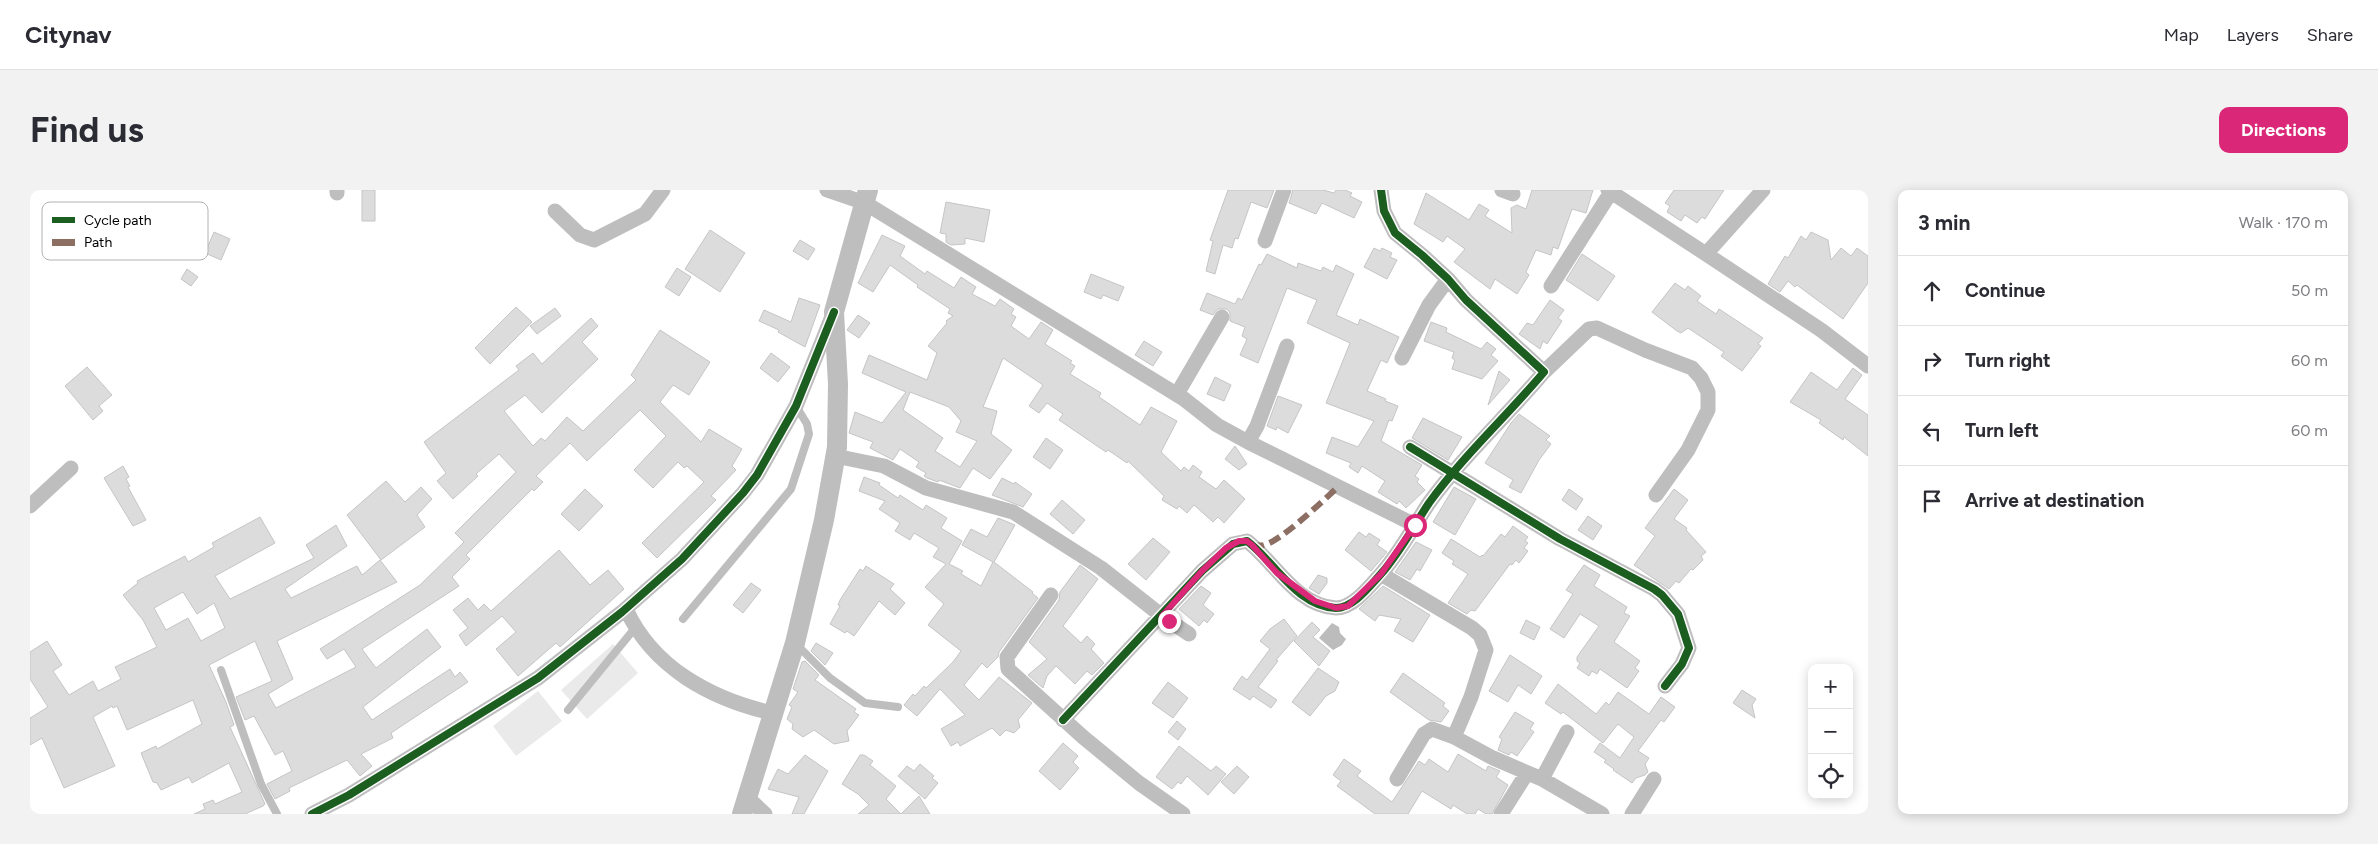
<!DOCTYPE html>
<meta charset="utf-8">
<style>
body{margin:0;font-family:Figtree,sans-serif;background:#f2f2f3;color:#2b2b33}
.controls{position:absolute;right:15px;bottom:15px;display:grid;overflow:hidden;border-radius:10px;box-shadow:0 2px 12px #0003}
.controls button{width:45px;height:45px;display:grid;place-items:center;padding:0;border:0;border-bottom:1px solid #e1e1e2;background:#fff;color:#2b2b33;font:25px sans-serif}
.stop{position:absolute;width:15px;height:15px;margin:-11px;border:4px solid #db2777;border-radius:50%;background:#fff}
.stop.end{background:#db2777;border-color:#fff;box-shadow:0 1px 5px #0008}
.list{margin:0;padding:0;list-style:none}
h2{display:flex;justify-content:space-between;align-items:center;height:65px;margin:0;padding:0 20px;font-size:21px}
h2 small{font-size:16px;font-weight:400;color:#7c7c81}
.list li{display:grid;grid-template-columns:32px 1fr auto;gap:15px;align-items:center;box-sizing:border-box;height:70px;padding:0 20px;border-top:1px solid #e1e1e2}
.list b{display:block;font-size:19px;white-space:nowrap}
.list em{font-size:16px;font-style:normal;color:#7c7c81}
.icon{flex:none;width:28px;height:28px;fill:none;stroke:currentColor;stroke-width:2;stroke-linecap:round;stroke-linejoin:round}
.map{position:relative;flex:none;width:1838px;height:624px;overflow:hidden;border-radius:10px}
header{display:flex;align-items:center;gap:30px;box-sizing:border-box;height:70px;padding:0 25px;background:#fff;border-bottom:1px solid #e1e1e2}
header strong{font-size:24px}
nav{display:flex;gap:28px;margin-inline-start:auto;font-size:18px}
.intro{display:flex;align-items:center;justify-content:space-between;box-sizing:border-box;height:120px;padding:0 30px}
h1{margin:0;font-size:35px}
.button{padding:12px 22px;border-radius:10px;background:#db2777;color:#fff;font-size:18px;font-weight:700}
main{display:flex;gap:30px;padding:0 30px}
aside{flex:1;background:#fff;border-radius:10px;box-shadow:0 2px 12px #0003}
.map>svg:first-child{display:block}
.green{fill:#eaeaea}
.water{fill:#bcbcbc}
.building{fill:#dcdcdc;stroke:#c5c5c5;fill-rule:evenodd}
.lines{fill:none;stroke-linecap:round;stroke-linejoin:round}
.service{stroke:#bebebe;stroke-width:8}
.minor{stroke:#bebebe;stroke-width:15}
.tertiary{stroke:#bebebe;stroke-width:20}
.quiet{stroke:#8d6e63;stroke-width:6;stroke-dasharray:12 6;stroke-linecap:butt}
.cycleway-casing{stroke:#fff;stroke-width:11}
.cycleway{stroke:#1b5e20;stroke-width:8}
.route{stroke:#db2777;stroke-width:6}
.key{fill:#fff;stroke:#b2b2b2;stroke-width:1}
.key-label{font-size:14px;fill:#000}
</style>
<header>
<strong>Citynav</strong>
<nav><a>Map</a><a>Layers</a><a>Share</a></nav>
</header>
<div class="intro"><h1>Find us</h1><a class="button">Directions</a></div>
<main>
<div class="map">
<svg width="1838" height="624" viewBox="0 0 1838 624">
<rect width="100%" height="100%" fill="#fff"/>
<path class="green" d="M583,454L608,483L557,529L531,500Z
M508,501L532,531L486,566L463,536Z"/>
<path class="water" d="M1302,433L1309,437L1310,443L1316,449L1312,455L1303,460L1289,448Z"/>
<path class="building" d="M332,0H345V31H332Z
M1198,0H1244L1237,18L1221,12L1208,49L1205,48L1202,58L1193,55L1185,84L1176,81L1183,51L1180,50Z
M1263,0H1293L1304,3L1306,0H1315L1322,3L1320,6L1332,12L1324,28L1292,13L1286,24L1259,13Z
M1502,0H1563L1556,23L1542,19L1528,59L1523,57L1521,65L1506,60L1496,82L1499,85L1487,104L1465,89L1460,99L1424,72L1435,59L1417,46L1413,52L1384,34L1396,3L1439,30L1449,14L1459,20L1455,26L1482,43L1481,18L1487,15L1496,19Z
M1644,0H1694L1675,29L1672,27L1667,33L1655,25L1651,31L1637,22L1640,16L1635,13Z
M916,12L960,20L954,52L935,48V54L921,55L916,52V44L910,43Z
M680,40L715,63L690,102L655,79Z
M184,42L200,49L191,70L175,63Z
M1781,42L1798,50L1801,70L1811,58L1821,66L1827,58L1838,66V93L1813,129L1767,95L1765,97L1758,91L1750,102L1738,94L1755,66L1758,68L1771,46L1776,50Z
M852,45L875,56L870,66L895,84L897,81L924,98L931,87L946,97L942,104L965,116L970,109L984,119L981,124L986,127L981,136L999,149L1011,132L1023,140L1015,154L1042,171L1040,173L1045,176L1040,184L1071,203L1069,207L1110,235L1121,217L1147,231L1131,262L1151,281L1154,277L1159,281L1163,275L1172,282L1169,287L1186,299L1194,290L1215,309L1194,333L1188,327L1183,332L1164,315L1157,323L1149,316L1147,319L1132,310L1134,306L1098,271L1097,273L1078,260L1076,262L1029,230L1033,224L1017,213L1009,223L999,216L1013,195L973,168L953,217L967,221L961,244L982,260L960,289L943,278L930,298L909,290L908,292L897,288L894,286L896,283L886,277L889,272L870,259L863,270L840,258L843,252L819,243L825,222L852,233L876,202L832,183L839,165L897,190L907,163L898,156L917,133L916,131L923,126L918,123L920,119L887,97L888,95L860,75L843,102L828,93ZM880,202L919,217L931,231L926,242L947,251L930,277L905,261L913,248L873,220Z
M770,50L785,59L778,70L763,61Z
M1344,58L1350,61L1352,58L1362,63L1360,67L1367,70L1357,89L1334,77Z
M1237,64L1267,78L1268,73L1291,81L1293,77L1303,82L1306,75L1324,84L1306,125L1328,135L1330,129L1369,147L1357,173L1351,170L1337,201L1356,209L1355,211L1368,216L1362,231L1359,230L1351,251L1392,275L1385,286L1389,289L1387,292L1395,300L1376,318L1369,311L1367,314L1348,302L1355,291L1332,276L1328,283L1319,277L1321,273L1296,263L1302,247L1328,257L1344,231L1296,213L1320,153L1277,133L1287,110L1257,98L1228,173L1210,165L1217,149L1212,146L1215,137L1200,131V123L1197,119H1188L1183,125L1170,120L1177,103L1205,114L1208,108L1212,110L1229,74L1231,75Z
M1552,64L1585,86L1568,111L1536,90Z
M647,78L661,87L649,106L635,97Z
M157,79L168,87L161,96L151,89Z
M1061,84L1094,97L1088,111L1073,105L1071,109L1054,102Z
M1645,93L1655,100L1658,96L1671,106L1667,111L1686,124L1689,119L1733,148L1728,154L1731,156L1712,181L1691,166L1694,162L1658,138L1651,143L1647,141L1622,122Z
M769,108L790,115L775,157L748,142L749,140L729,131L734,120L761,132Z
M1520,110L1534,120L1528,128L1532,131L1517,154L1513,151L1510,159L1489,144L1497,133L1503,135Z
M486,117L502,132L460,174L445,158Z
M525,118L531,126L507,144L500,136Z
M828,125L840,133L829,148L817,140Z
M561,128L568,136L552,152L568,169L512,223L495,205L474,221L503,256L511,248L515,251L537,227L553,241L606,190L601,185L630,140L680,172L659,205L643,195L630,212L671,252L679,239L712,259L702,276L706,280L681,306L686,310L627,368L612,353L674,292L657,276L654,278L648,272L623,298L604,280L636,246L610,220L557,271L540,253L506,286L513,292L504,301L502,299L436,365L440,369L422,387L429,396L332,459L346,478L397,439L411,457L333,517L342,530L420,479L425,487L430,482L438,492L361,543L363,548L331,564L342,576L330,586L317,570L259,598L260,601L245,609L237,594L262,581L253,561L245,565L224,526L215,530L206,507L242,491L225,451L179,475L196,512L204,535L200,537L235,614L233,616L215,624H164L175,619L173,614L183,610L185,614L212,602L199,573L162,593L159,587L131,600L127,593L123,592L111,563L126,556L127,559L172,534L163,510L97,540L87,516L83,518L82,516L63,527L85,576L34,598L12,548L0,555V528L18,517L0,489V462L17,451L32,475L23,481L39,505L63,491L68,501L91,489L85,477L127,457L113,430L93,405L108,393L107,391L155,366L158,372L184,357L182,353L230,327L245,353L185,386L200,409L284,368L276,355L306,335L317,356L255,399L261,408L327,376L332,385L350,370L367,392L247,451L263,489L238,504L246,518L326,477L314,459L297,469L290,459L390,395L434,352L425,343L486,282L469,264L446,284L448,286L423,309L407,291L416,283L394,252L489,180L486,176L503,163L512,174ZM153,402L167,424L184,413L195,438L171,451L158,428L136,440L124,418Z
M1401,132L1417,138L1416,142L1451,159L1457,152L1466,159L1461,165L1468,171L1452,189L1422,179L1425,170L1422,168L1424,162L1394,151Z
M1114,151L1132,162L1123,176L1105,165Z
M741,163L760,177L748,192L730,178Z
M57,177L82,205L69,216L73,221L63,230L35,196Z
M1823,178L1832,185L1815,209L1838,225V266L1814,247L1813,250L1789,233L1791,230L1760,212L1781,182L1807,200Z
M1469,181L1480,190L1458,215Z
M1185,187L1201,195L1194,211L1177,204Z
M1248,206L1272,215L1258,243L1247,237L1246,240L1237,236Z
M1489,224L1520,246L1516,250L1521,254L1509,270L1491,303L1479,297L1483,290L1455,273L1481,233Z
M1393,228L1432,247L1418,270L1382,248Z
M1016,248L1033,260L1020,279L1003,267Z
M1205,256L1217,274L1209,280L1195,269Z
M93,276L99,287L96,289L100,296L98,297L116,330L103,336L74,288Z
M834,287L850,293L849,295L868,308L870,305L893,320L896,315L917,328L911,338L932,351L919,374L933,381L931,384L951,396L963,372L932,355L941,339L957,347L968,328L985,335L964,372L1003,402L1002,403L1008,408L969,462L968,467L957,478L952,473L934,495L949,510L969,487L1002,513L988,530L990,537L984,543L976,540L970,546L962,538L930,556L928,552L921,556L911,539L935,525L910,499L887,526L874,515L883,504L885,506L894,496L896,498L923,472L931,461L898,435L914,414L895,397L916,374L903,367L909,358L884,343L880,350L865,341L870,333L849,319L855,311L829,301Z
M972,288L984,294L985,292L1002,304L993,317L962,305Z
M356,291L375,312L391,297L402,309L387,325L395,337L351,370L317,325Z
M1424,297L1446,309L1425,345L1403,332Z
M555,299L573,316L549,341L531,324Z
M1539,299L1553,309L1546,320L1532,310Z
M1644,299L1658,310L1644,329L1657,338L1656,340L1676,362L1671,366L1673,370L1663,380L1661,379L1649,393L1646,391L1639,399L1604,375L1625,346L1615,338Z
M1032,310L1055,330L1043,344L1020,324Z
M1558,326L1572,336L1563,350L1548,340Z
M1483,336L1498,347L1495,351L1498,353L1494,358L1498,361L1489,373L1486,370L1482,375L1480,374L1445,421L1441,420L1437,424L1418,413L1438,384L1422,374L1424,371L1412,363L1421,349L1450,367L1452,365L1453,366L1471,344L1475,347Z
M1329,342L1336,347L1339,343L1350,350L1347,355L1357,362L1341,381L1315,360Z
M1123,348L1140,362L1116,390L1098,374Z
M1386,352L1402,360L1390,381L1387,379L1380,390L1365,382Z
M529,360L560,395L578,380L594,399L530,457L526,453L488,486L466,459L486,442L472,426L436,456L429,445L438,438L423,420L438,408L448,420L454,414L461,421Z
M1050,375L1068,389L1033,436L1051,453L1057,446L1065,454L1061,459L1074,473L1062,485L1057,481L1045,494L1026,476L1017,486L1013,498L998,485L1017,469L999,452L1029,410L1030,402Z
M1554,375L1570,385L1564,396L1597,417L1594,423L1600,426L1584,452L1610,471L1605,478L1609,481L1597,498L1570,479L1567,484L1562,481L1559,486L1547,478L1550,473L1547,471V467L1569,436L1550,424L1534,448L1520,439L1543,404L1536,400Z
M836,376L864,394L860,399L875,413L865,425L849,411L824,446L817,441L815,443L800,434L810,416L808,415L810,410L830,379L833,381Z
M1288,385L1297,388V393L1289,404L1279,398Z
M721,393L731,400L713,423L703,415Z
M1171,396L1181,403L1173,415L1184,424L1177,433L1174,430L1169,436L1149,419Z
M1353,396L1400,425L1383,452L1364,441L1371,429L1349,425L1345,431L1329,419Z
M1254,429L1267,446L1246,470L1248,471L1228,497L1247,510L1241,518L1223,506L1220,510L1203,499L1212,486L1217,490L1240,459L1230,451L1240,439Z
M1496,430L1510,437L1504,450L1490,443Z
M1282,432L1290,440L1283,447L1300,461L1289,476L1264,451Z
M786,453L803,463L795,475L781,461Z
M1480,465L1512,486L1501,504L1488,495L1478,512L1459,501Z
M775,471L789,485L785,490L826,519L824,522L829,525L817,541L819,551L804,554L784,540L773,547L762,539L763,534L757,529L762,517L759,515L768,502L763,499L772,472Z
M1288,478L1309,492L1305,501L1296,506L1280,526L1262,512Z
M1373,483L1415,513L1413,516L1419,521L1411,532L1399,530L1360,502Z
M1138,492L1158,508L1143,528L1122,513Z
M1528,494L1566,524L1576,512L1579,515L1588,502L1619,524L1631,507L1645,517L1634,532L1631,530L1608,561L1619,568L1615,574L1618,582L1615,585L1606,588L1602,593L1583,580L1584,579L1574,572L1576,570L1564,562L1570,553L1590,568L1604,547L1588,534L1573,553L1533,522L1531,524L1515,513Z
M1712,500L1726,509L1722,515L1725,528L1703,513Z
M1485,522L1504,533L1500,539L1504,542L1487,566L1481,562L1479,565L1468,560L1472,549L1469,547Z
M1147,531L1156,539L1148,550L1138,542Z
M1033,553L1048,566L1043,572L1049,578L1030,600L1009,581Z
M1149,556L1181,581L1186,576L1196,584L1178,605L1157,586L1151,594L1148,592L1142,599L1126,587Z
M1428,564L1456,581L1458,576L1470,581L1466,587L1478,595L1462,624H1456L1448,619L1445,624H1437L1423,615L1421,619L1392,601L1378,624H1345L1307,596L1311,591L1303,585L1314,569L1331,581L1327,586L1362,612L1389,571L1395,575L1399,569L1418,582Z
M775,565L798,581L774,624H762L769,607L738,599L748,579L758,584Z
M830,565H834L843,571L840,575L866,596L856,609L871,624H828L839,615L828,604L812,594Z
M890,574L904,586L902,588L908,593L895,609L868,586L877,576L884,581Z
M1207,576L1219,587L1204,604L1191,592Z
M889,606L900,624H871Z"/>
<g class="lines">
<path class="service" d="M653,429L761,299L779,244L777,234L766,216
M766,454L800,488L835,513L868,517
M191,480L231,594L247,624
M538,520L605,438"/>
<path class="minor" d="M307,0V3
M797,0L835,13L1154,209L1187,235L1218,252L1385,335
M1472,0L1483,4
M1578,0L1676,64L1733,0
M525,21L550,45L564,50L615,24L633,0
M1235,51L1254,0
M1676,64L1791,140L1838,176
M1521,96L1581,2
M1372,168L1399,115L1418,89
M1514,182L1559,139L1567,138L1615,160L1662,178L1671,188L1678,202V220L1658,260L1626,305
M1147,204L1192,127
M1218,252L1227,236L1257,156
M1380,257L1530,349L1624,399L1632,405L1648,424L1659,458L1652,474L1635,496
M805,266L854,276L896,298L983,322L1071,378L1132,426L1159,444
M0,316L41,278
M1351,384L1442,438L1450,445L1456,460L1441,507L1424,547
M1021,405L977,467L978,479L1053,547L1109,593L1153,624
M596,419C623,478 681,509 742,523
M1033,530L1172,381L1203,354L1217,351C1245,372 1266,416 1306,418C1323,418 1339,397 1350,385C1370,363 1383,337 1399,313C1433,266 1477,226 1514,182L1436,110L1418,89L1392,65L1365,43L1354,21L1351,0
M1367,589L1394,544L1402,539L1424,547L1463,568L1512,589L1572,624
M1512,589L1537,542
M718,608L735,624
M282,624L319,605L508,488L592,422L652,369L713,303L727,285L766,216L803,124
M1471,624L1497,583
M1602,624L1624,589"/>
<path class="tertiary" d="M712,624L765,453L794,330L807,257L808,194L804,122L838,0"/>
<path class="quiet" d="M1222,355C1226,355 1231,356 1234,355C1250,352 1295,309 1309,296"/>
<defs>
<path id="cycleway" d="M1380,257L1530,349L1624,399L1632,405L1648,424L1659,458L1652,474L1635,496
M1033,530L1172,381L1203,354L1217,351C1245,372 1266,416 1306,418C1323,418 1339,397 1350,385C1370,363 1383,337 1399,313C1433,266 1477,226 1514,182L1436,110L1418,89L1392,65L1365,43L1354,21L1351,0
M282,624L319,605L508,488L592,422L652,369L713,303L727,285L766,216L804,122"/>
</defs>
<use href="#cycleway" class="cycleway-casing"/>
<use href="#cycleway" class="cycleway"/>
</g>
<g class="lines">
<path class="route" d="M1139,431L1132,426L1172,381L1196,358L1209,351H1217L1222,355L1247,383L1285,411L1306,418L1318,416L1351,384L1385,335"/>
</g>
<rect x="12" y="12" width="166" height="58" rx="8" class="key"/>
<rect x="22" y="27" width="23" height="6" fill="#1b5e20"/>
<rect x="22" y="49" width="23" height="7" fill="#8d6e63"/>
<g class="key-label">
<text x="54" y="35">Cycle path</text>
<text x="54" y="57">Path</text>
</g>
</svg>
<div class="controls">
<button>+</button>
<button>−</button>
<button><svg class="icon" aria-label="locate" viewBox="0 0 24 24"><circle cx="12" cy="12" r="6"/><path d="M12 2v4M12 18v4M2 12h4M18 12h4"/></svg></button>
</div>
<div class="stop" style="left:1385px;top:335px"></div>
<div class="stop end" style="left:1139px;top:431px"></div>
</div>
<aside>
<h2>3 min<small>Walk · 170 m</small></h2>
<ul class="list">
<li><svg class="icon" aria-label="ahead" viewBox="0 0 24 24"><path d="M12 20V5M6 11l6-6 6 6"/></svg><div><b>Continue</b></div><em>50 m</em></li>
<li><svg class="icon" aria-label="right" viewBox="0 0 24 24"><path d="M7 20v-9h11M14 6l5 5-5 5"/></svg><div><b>Turn right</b></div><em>60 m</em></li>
<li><svg class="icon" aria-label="left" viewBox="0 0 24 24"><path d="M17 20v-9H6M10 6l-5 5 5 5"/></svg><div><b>Turn left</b></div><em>60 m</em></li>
<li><svg class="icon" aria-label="arrive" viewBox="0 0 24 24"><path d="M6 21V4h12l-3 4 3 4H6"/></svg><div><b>Arrive at destination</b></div></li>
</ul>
</aside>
</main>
